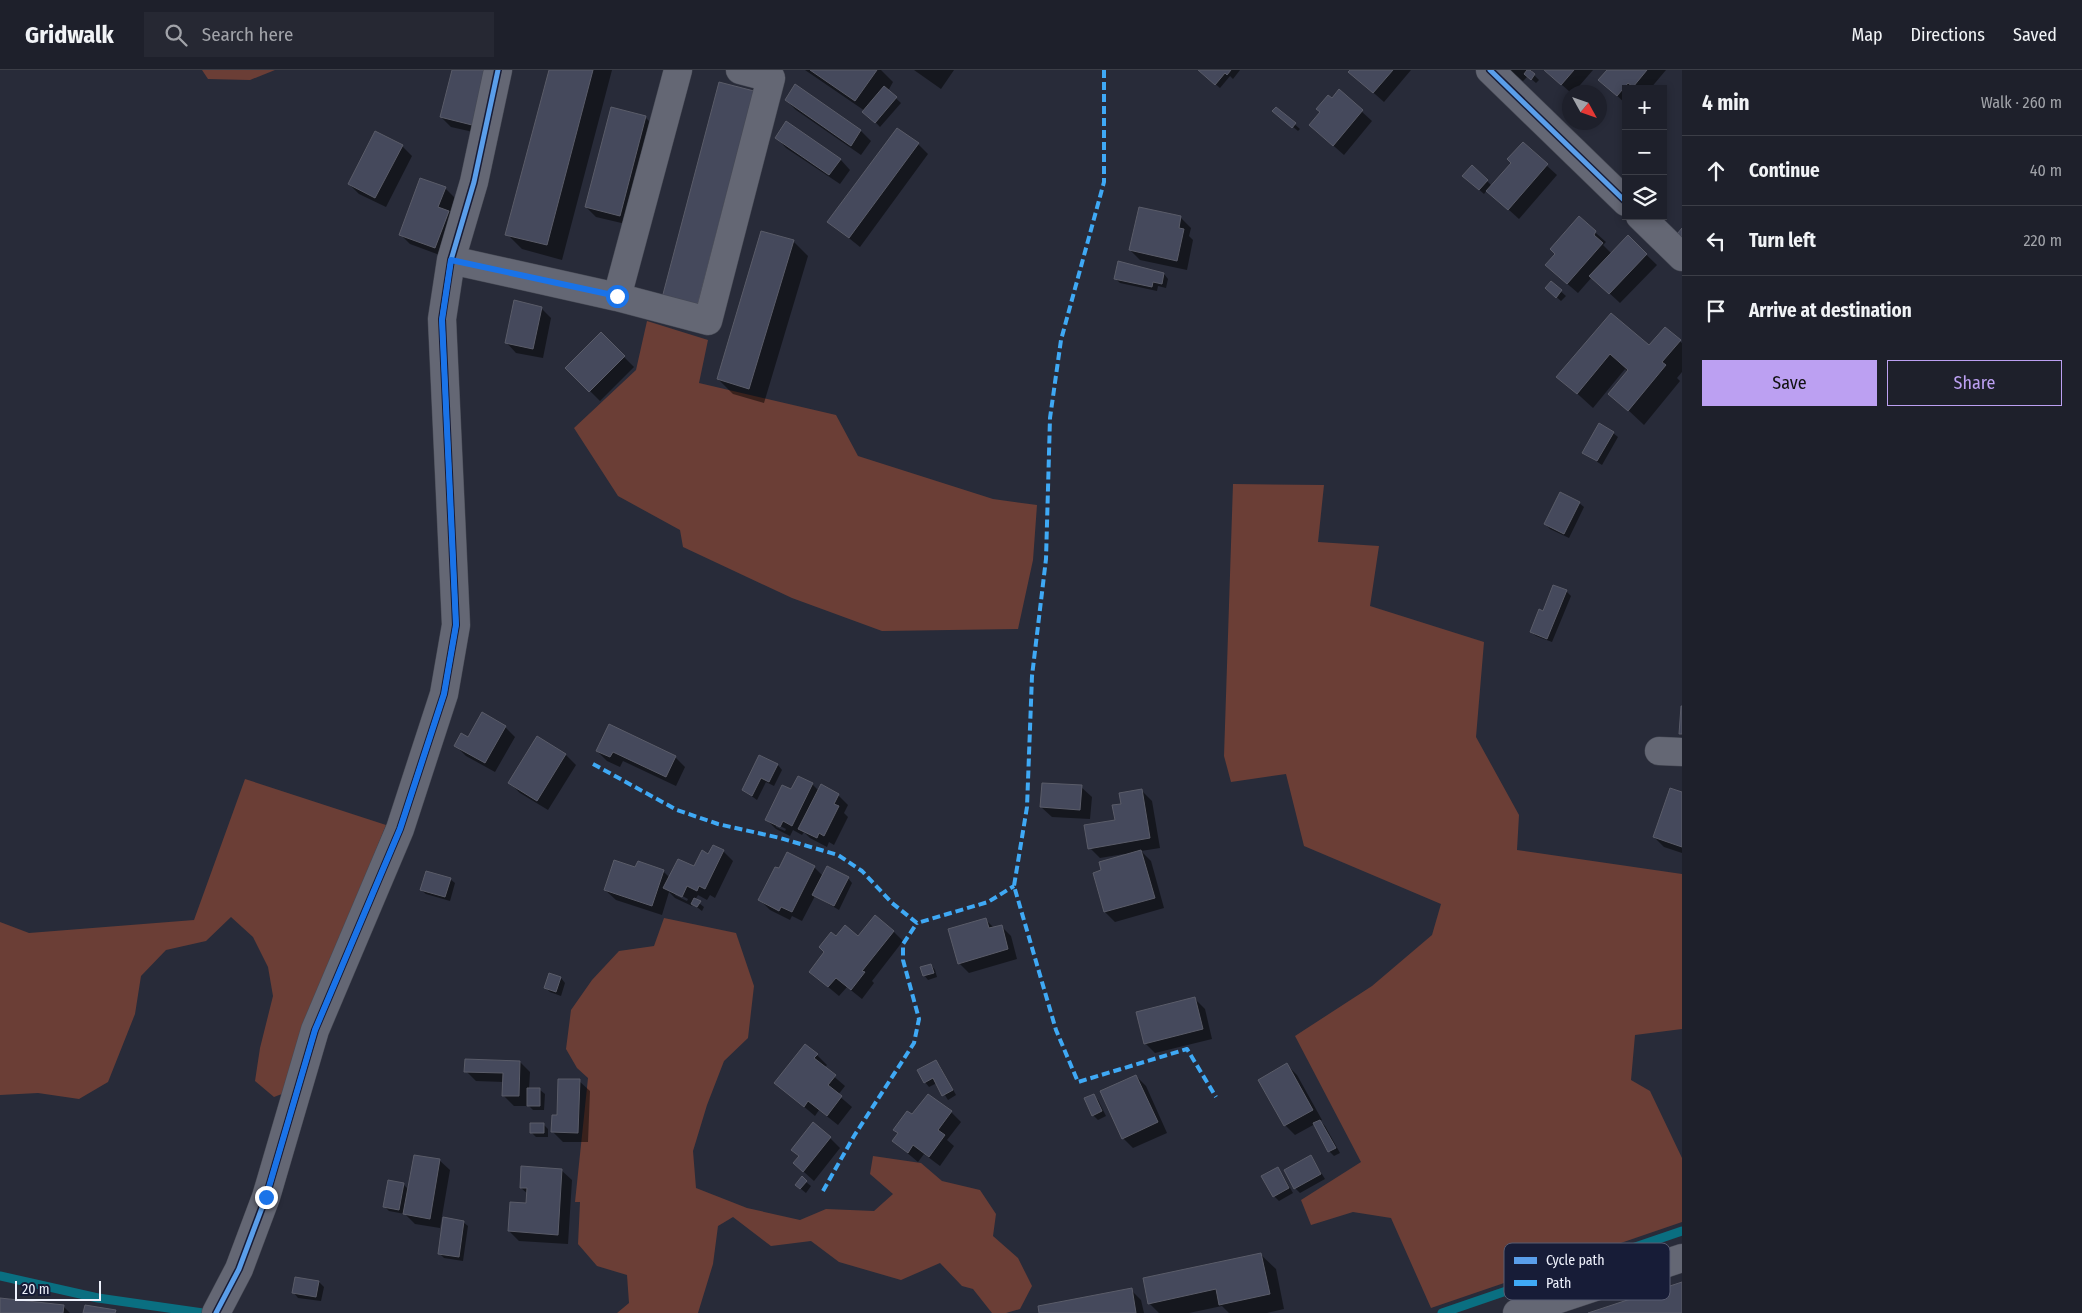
<!DOCTYPE html>
<meta charset="utf-8">
<style>
body{margin:0;font-family:"Fira Sans Condensed",sans-serif;background:#262833;color:#f1f3f6}
.controls{position:absolute;right:15px;top:15px;display:grid;overflow:hidden;border-radius:0px;box-shadow:0 2px 8px #0003}
.controls button{width:45px;height:45px;display:grid;place-items:center;padding:0;border:0;border-bottom:1px solid #3c3e47;background:#1e202b;color:#f1f3f6;font:25px sans-serif}
.compass{position:absolute;left:1562px;top:15px;width:45px;height:45px;border-radius:50%;background:#1e202b;box-shadow:0 2px 8px #0003;rotate:130deg}
.scale{position:absolute;left:15px;bottom:12px;width:86px;box-sizing:border-box;padding-left:5px;border:2px solid #eff2fd;border-top:0;font-size:14px;line-height:18px;white-space:nowrap;color:#eff2fd;-webkit-text-stroke:4px #171c37;paint-order:stroke}
.stop{position:absolute;width:15px;height:15px;margin:-11px;border:4px solid #1a73e8;border-radius:50%;background:#fff}
.stop.end{background:#1a73e8;border-color:#fff;box-shadow:0 1px 5px #0008}
.list{margin:0;padding:0;list-style:none}
h2{display:flex;justify-content:space-between;align-items:center;height:65px;margin:0;padding:0 20px;font-size:21px}
h2 small{font-size:16px;font-weight:400;color:#a1a3a9}
.list li{display:grid;grid-template-columns:32px 1fr auto;gap:15px;align-items:center;box-sizing:border-box;height:70px;padding:0 20px;border-top:1px solid #3c3e47}
.list b{display:block;font-size:19px;white-space:nowrap}
.list em{font-size:16px;font-style:normal;color:#a1a3a9}
.actions{display:flex;gap:10px;padding:15px 20px}
.actions a{flex:1;padding:11px 0;border:1px solid #bca0f2;border-radius:0px;text-align:center;font-size:18px;color:#bca0f2}
.actions .main{background:#bca0f2;color:#111}
.icon{flex:none;width:28px;height:28px;fill:none;stroke:currentColor;stroke-width:2;stroke-linecap:round;stroke-linejoin:round}
.map{position:relative;flex:none;width:1682px;height:1243px;overflow:hidden}
header{display:flex;align-items:center;gap:30px;box-sizing:border-box;height:70px;padding:0 25px;background:#1e202b;border-bottom:1px solid #3c3e47}
header strong{font-size:24px}
nav{display:flex;gap:28px;margin-inline-start:auto;font-size:18px}
.search{width:350px;height:45px;background:#262833;display:flex;align-items:center;gap:12px;box-sizing:border-box;padding:0 18px;border-radius:0px;color:#a1a3a9;font-size:19px}
main{display:flex}
aside{flex:1;background:#1e202b}
.map>svg:first-child{display:block}
.green{fill:#6b3e36}
.shadow{fill:#0007;fill-rule:evenodd}
.lines{fill:none;stroke-linecap:round;stroke-linejoin:round}
.stream{stroke:#0a6f81;stroke-width:9}
.building{fill:#45495c;stroke:#5a5c69}
.minor-casing{stroke:#464954;stroke-width:29}
.minor{stroke:#646774;stroke-width:28}
.quiet{stroke:#3fa9f5;stroke-width:4;stroke-dasharray:8 4;stroke-linecap:butt}
.cycleway-casing{stroke:#171c37;stroke-width:8}
.cycleway{stroke:#5a9eea;stroke-width:5}
.route{stroke:#1a73e8;stroke-width:6}
.key{fill:#171c37;stroke:#585c72;stroke-width:1}
.key-label{font-size:14px;fill:#eff2fd}
</style>
<header>
<strong>Gridwalk</strong>
<div class="search"><svg class="icon" aria-label="search" viewBox="0 0 24 24"><circle cx="10" cy="10" r="6"/><path d="M15 15l6 6"/></svg>Search here</div>
<nav><a>Map</a><a>Directions</a><a>Saved</a></nav>
</header>
<main>
<div class="map">
<svg width="1682" height="1243" viewBox="0 0 1682 1243">
<rect width="100%" height="100%" fill="#282b39"/>
<path class="green" d="M202,0H275L250,10L208,9Z
M647,251L708,270L699,313L836,345L858,386L993,429L1037,435L1033,490L1018,559L882,561L792,528L683,477L680,460L618,426L574,358L636,300Z
M1233,414L1324,415L1318,472L1379,476L1370,536L1484,572L1476,667L1519,745L1517,780L1682,804V959L1635,965L1631,1010L1650,1021L1682,1088V1152L1431,1238L1391,1148L1353,1142L1311,1155L1301,1130L1361,1092L1295,966L1372,916L1432,865L1441,834L1304,776L1286,704L1231,712L1224,686Z
M245,709L386,755L305,954L287,1022L274,1027L255,1011L260,978L273,926L268,897L253,867L231,847L206,871L166,880L141,906L135,944L108,1012L79,1029L38,1023L0,1025V852L29,863L194,850Z
M664,848L736,863L754,916L748,968L724,991L707,1035L693,1081L696,1118L747,1138L800,1150L826,1139L874,1141L893,1124L870,1104L873,1086L921,1093L942,1111L980,1120L996,1144L993,1166L1018,1188L1032,1216L1020,1239L1006,1243H992L973,1219L962,1216L940,1193L901,1210L839,1192L811,1171L771,1176L733,1147L718,1156L713,1194L698,1243H617L629,1233L627,1205L597,1196L578,1174L580,1132H575L588,1008L577,998L566,979L571,940L592,910L619,881L654,876Z"/>
<path class="shadow" d="M454,0L482,64L451,57L441,47Z
M550,0H612L562,190L522,179L507,164Z
M805,0H881L893,12L888,21L901,33L880,57L865,41Z
M914,0H954L941,19Z
M1199,0H1240L1233,9L1230,6L1220,18Z
M1352,0H1411L1384,32L1350,2Z
M1509,0H1532L1531,2L1539,10L1536,13L1528,6L1523,11Z
M1545,0H1593L1574,22H1570Z
M1609,0H1666L1650,19H1626V34L1600,10Z
M796,16L861,61L871,71L861,85L796,40L786,30Z
M1339,21L1372,51L1344,85L1310,55Z
M753,22L712,252L679,243Z
M1276,38L1300,59L1298,61L1279,45Z
M645,47L655,57L630,155L596,147L586,137Z
M776,67L840,89L850,100L840,114L786,78Z
M918,74L928,84L860,177L829,152Z
M1523,74L1557,105L1519,149L1487,120L1484,124L1468,110L1487,111L1492,116L1513,93Z
M402,76L412,86L386,137L359,124L349,114Z
M445,118L455,128L450,143L458,152L445,187L410,174L400,164Z
M1139,138L1181,148L1191,158L1189,166L1193,170L1187,200L1140,190L1130,180Z
M1579,148L1606,172L1603,175L1612,184L1628,167L1657,195L1620,233L1592,207L1578,223L1557,205L1556,184Z
M793,171L808,186L764,333L733,324L718,309Z
M1164,204L1168,209L1166,218L1158,216L1157,221L1120,213L1116,209Z
M1551,213L1566,226L1561,231L1551,222Z
M541,238L551,248L543,288L516,283L506,272Z
M1611,244L1650,277L1665,259L1682,273V302L1677,308L1680,311L1644,355L1610,323L1629,302L1625,299L1593,338L1558,306Z
M601,264L634,297L600,331L567,298Z
M1613,363L1618,367L1602,395L1584,383Z
M1579,433L1584,437L1569,468L1550,459L1545,454Z
M1566,521L1571,526L1552,572L1536,566L1531,562L1543,542Z
M505,657L515,667L495,702L466,686L456,676L468,669Z
M537,668L566,685L576,695L548,740L520,723L510,713Z
M597,681L675,687L685,697L676,716L623,691L620,697L607,691Z
M760,687L778,695L782,700L774,716L766,712L757,730L743,720Z
M799,708L812,714L819,721L838,725L848,735L844,743L848,747L834,775L829,772L827,777L810,768L804,762L802,765L793,760L790,766L776,759L766,749L792,721ZM776,754L786,759L785,761L776,757Z
M1081,717L1092,727L1090,749L1052,747L1041,737Z
M1142,721L1152,731L1160,778L1141,781L1151,791L1164,838L1115,852L1105,842L1103,801L1124,786V784L1100,788L1090,778L1116,751L1122,735Z
M1682,724V783L1664,777L1654,767Z
M723,781L733,791L715,828L710,825L707,830L698,825L695,830L704,837L702,841L693,834L692,836L675,828L669,822L662,845L616,830L605,820L636,799L663,801L670,808L694,798L709,785ZM675,822L688,829L687,831L675,825Z
M814,797L823,806L848,808L852,813L839,840L815,826L802,851L792,846L790,850L770,840L760,830Z
M450,809L455,813L450,831L426,824L421,820Z
M986,850L994,858L1001,856L1011,866L1017,889L969,903L959,893Z
M893,861L903,871L872,911L874,913L862,929L847,917L839,926L810,902L837,868L859,867Z
M931,895L935,900L937,907L928,910L924,905Z
M550,905L561,908L565,913L561,926L550,922L545,917Z
M1195,929L1205,939L1212,969L1155,983L1145,973Z
M817,985L827,995L824,998L845,1016L838,1025L852,1037L838,1055L819,1040L815,1046L776,1013Z
M936,991L940,996L956,1025L948,1030L937,1013L929,1017L925,1012Z
M520,992L530,1002L529,1019L540,1020L545,1024L544,1040H533L529,1036H514L504,1026V1012L476,1011L466,1001Z
M1287,995L1297,1005L1322,1050L1320,1051L1325,1056L1340,1083L1334,1086L1330,1082L1315,1054L1295,1065L1285,1055Z
M1136,1006L1146,1016L1167,1063L1133,1078L1123,1068Z
M579,1011L590,1021L588,1072H563L553,1062L559,1046Z
M1093,1025L1098,1030L1106,1046L1098,1050L1093,1045Z
M951,1042L961,1052L947,1070L954,1076L940,1096L924,1084L918,1092L893,1071L899,1064L895,1060L912,1046Z
M543,1054L548,1059V1067H536L531,1062Z
M830,1068L840,1078L814,1111L794,1093L800,1087L793,1080Z
M1311,1087L1325,1109L1300,1123L1295,1118Z
M439,1090L450,1100L440,1158L415,1154L405,1144L389,1141L385,1137L403,1114L409,1120Z
M1277,1099L1282,1104L1293,1123L1279,1131L1274,1126Z
M561,1100L572,1110L568,1174L519,1171L509,1161L527,1135L528,1124L521,1118Z
M806,1112L811,1116L806,1123L796,1115Z
M463,1152L468,1156L463,1191L444,1188L440,1184Z
M1260,1184L1276,1199L1284,1239L1267,1243H1229L1222,1236L1189,1243H1159L1149,1233Z
M296,1209L319,1212L324,1217L321,1231L298,1228L294,1223Z
M1131,1220L1141,1230L1144,1243H1040L1039,1237Z
M0,1229L63,1236L70,1243H0Z"/>
<g class="lines">
<path class="stream" d="M0,1206L98,1228L203,1243
M1442,1243L1682,1161"/>
</g>
<path class="building" d="M452,0H487L472,55L440,47Z
M549,0H593L547,175L505,165Z
M810,0H877L855,31Z
M1198,0H1231L1227,5L1225,3L1215,15Z
M1350,0H1393L1373,23L1348,2Z
M1527,0H1530L1535,4L1531,10L1524,4Z
M1544,0H1574L1561,15Z
M1607,0H1647L1633,17L1628,13L1617,26L1598,10Z
M719,12L754,21L697,237L662,228Z
M795,14L861,60L851,76L785,30Z
M884,16L897,27L875,53L862,42Z
M1339,19L1363,40L1333,76L1309,55L1320,42L1316,39L1328,25L1332,28Z
M611,37L646,46L620,146L585,137Z
M1276,37L1296,53L1292,58L1272,41Z
M786,51L841,89L829,105L775,68Z
M897,58L919,73L849,168L827,152Z
M375,61L403,75L375,128L348,114Z
M1523,72L1548,94L1508,140L1486,121L1511,93L1507,89Z
M1472,95L1488,110L1479,120L1462,106Z
M420,108L446,117L438,137L449,141L435,178L399,165Z
M1139,137L1181,146L1179,158L1184,159L1177,191L1129,180Z
M1579,146L1596,161L1594,165L1603,173L1567,214L1545,195L1555,184L1550,179Z
M1682,158V169L1677,164Z
M761,161L794,170L749,319L717,309Z
M1628,165L1647,184L1609,224L1589,206Z
M1118,191L1164,203L1162,214L1153,212L1152,217L1114,209Z
M1551,211L1562,220L1556,228L1545,218Z
M514,230L542,237L533,279L505,273Z
M1611,243L1649,275L1665,257L1681,270L1662,292L1666,295L1628,341L1608,324L1628,300L1610,284L1577,324L1556,307Z
M601,262L625,286L589,322L565,298Z
M1599,353L1614,362L1597,391L1582,383Z
M1560,422L1580,432L1564,464L1544,454Z
M1553,515L1567,520L1547,569L1530,562L1539,539L1543,541Z
M1681,636H1682V664H1679Z
M482,642L506,656L485,693L454,676L461,663L468,667Z
M609,654L676,686L666,707L613,682L610,687L596,681Z
M537,666L566,684L537,731L508,713Z
M759,685L778,694L769,712L761,708L752,726L742,720Z
M798,706L813,713L792,756L783,751L780,757L765,750L782,715L791,719Z
M1042,713L1082,715L1080,740L1040,737Z
M821,714L839,724L834,734L839,736L824,766L819,763L817,768L798,759Z
M1670,718L1682,722V777L1653,767Z
M1142,719L1150,768L1088,779L1084,755L1115,750L1112,735L1121,734L1119,723Z
M713,775L724,780L705,819L699,816L697,821L687,816L682,827L663,818L678,789L694,796L702,780L708,784Z
M1141,780L1155,828L1104,842L1093,803L1101,800L1099,792Z
M787,782L815,796L792,842L781,837L779,841L758,830L775,797L779,798Z
M614,790L635,797L638,791L664,800L652,836L604,820Z
M827,796L849,807L834,836L812,825Z
M426,801L451,808L445,827L420,820Z
M694,828L701,831L697,837L691,834Z
M875,845L894,861L862,901L865,902L851,920L836,908L828,917L809,902L824,882L819,877L831,862L836,866L845,855L858,866Z
M986,848L989,858L1002,855L1008,879L958,894L948,859Z
M931,894L934,903L923,906L920,897Z
M549,903L561,907L556,922L544,918Z
M1195,927L1203,959L1144,974L1136,942Z
M805,974L818,984L814,988L836,1005L828,1015L842,1026L827,1046L808,1031L804,1037L774,1013Z
M465,989L520,991L519,1026H502L503,1003L464,1002Z
M936,990L953,1020L942,1026L933,1008L924,1013L917,1000Z
M1287,993L1313,1040L1284,1056L1258,1010Z
M1136,1005L1158,1052L1122,1069L1100,1021Z
M558,1009H580L578,1063L551,1062L552,1045H557Z
M527,1018H540V1036H527Z
M928,1024L952,1041L938,1060L945,1065L929,1087L913,1075L908,1083L892,1071L898,1063L893,1060L907,1041L912,1044Z
M1094,1024L1102,1041L1092,1046L1084,1028Z
M1320,1050L1336,1078L1328,1082L1313,1053Z
M813,1052L831,1067L803,1102L793,1093L799,1086L791,1080Z
M530,1053H544V1063H530Z
M414,1085L440,1089L430,1149L403,1144Z
M1311,1085L1321,1104L1294,1119L1284,1100Z
M521,1096L562,1099L558,1165L508,1161L510,1132L526,1133L527,1118H520Z
M1278,1097L1289,1118L1273,1127L1261,1106Z
M802,1106L807,1111L800,1119L795,1115Z
M388,1110L404,1113L399,1140L383,1137Z
M443,1147L464,1151L459,1187L438,1184Z
M1261,1183L1270,1224L1219,1235L1216,1219L1148,1234L1143,1208Z
M295,1207L319,1211L316,1227L292,1223Z
M1682,1212V1243H1588Z
M1132,1218L1136,1243H1039L1038,1236Z
M0,1228L64,1235L63,1243H0Z
M85,1235L116,1240L115,1243H83Z"/>
<g class="lines">
<defs>
<path id="minor" d="M1490,0L1626,132
M1640,146L1682,187
M451,190L617,227L678,0
M617,227L708,251L771,8L740,0
M1659,681L1682,682
M216,1243L239,1199L266,1127L315,960L400,759L444,624L456,555L442,249L451,190L474,112L498,0
M1517,1243L1682,1188"/>
</defs>
<use href="#minor" class="minor-casing"/>
<use href="#minor" class="minor"/>
<path class="quiet" d="M1104,0V112L1061,270L1050,348L1046,489L1032,606L1027,737L1014,816L1056,960L1078,1012L1187,979L1216,1027
M593,694L677,740L718,754L780,768L838,785L862,801L892,833L917,853L988,832L1014,816
M823,1121L854,1066L914,973L919,949L903,890V874L917,853"/>
<defs>
<path id="cycleway" d="M1490,0L1626,132
M216,1243L239,1199L266,1127L315,960L400,759L444,624L456,555L442,249L451,190L474,112L498,0"/>
</defs>
<use href="#cycleway" class="cycleway-casing"/>
<use href="#cycleway" class="cycleway"/>
</g>
<g class="lines">
<path class="route" d="M266,1127L315,960L400,759L444,624L456,555L442,250L451,190L617,226"/>
</g>
<rect x="1504" y="1173" width="166" height="57" rx="8" class="key"/>
<rect x="1514" y="1187" width="23" height="7" fill="#5a9eea"/>
<rect x="1514" y="1210" width="23" height="6" fill="#3fa9f5"/>
<g class="key-label">
<text x="1546" y="1195">Cycle path</text>
<text x="1546" y="1218">Path</text>
</g>
</svg>
<div class="controls">
<button>+</button>
<button>−</button>
<button><svg class="icon" aria-label="layers" viewBox="0 0 24 24"><path d="M12 4l9 5-9 5-9-5zM3 14l9 5 9-5"/></svg></button>
</div>
<svg class="compass" viewBox="-18 -18 36 36"><path d="M0-13l5 13h-10z" fill="#e53935"/><path d="M0 13l5-13h-10z" fill="#a1a3a9"/></svg>
<div class="scale">20 m</div>
<div class="stop" style="left:617px;top:226px"></div>
<div class="stop end" style="left:266px;top:1127px"></div>
</div>
<aside>
<h2>4 min<small>Walk · 260 m</small></h2>
<ul class="list">
<li><svg class="icon" aria-label="ahead" viewBox="0 0 24 24"><path d="M12 20V5M6 11l6-6 6 6"/></svg><div><b>Continue</b></div><em>40 m</em></li>
<li><svg class="icon" aria-label="left" viewBox="0 0 24 24"><path d="M17 20v-9H6M10 6l-5 5 5 5"/></svg><div><b>Turn left</b></div><em>220 m</em></li>
<li><svg class="icon" aria-label="arrive" viewBox="0 0 24 24"><path d="M6 21V4h12l-3 4 3 4H6"/></svg><div><b>Arrive at destination</b></div></li>
</ul>
<div class="actions"><a class="main">Save</a><a>Share</a></div>
</aside>
</main>
